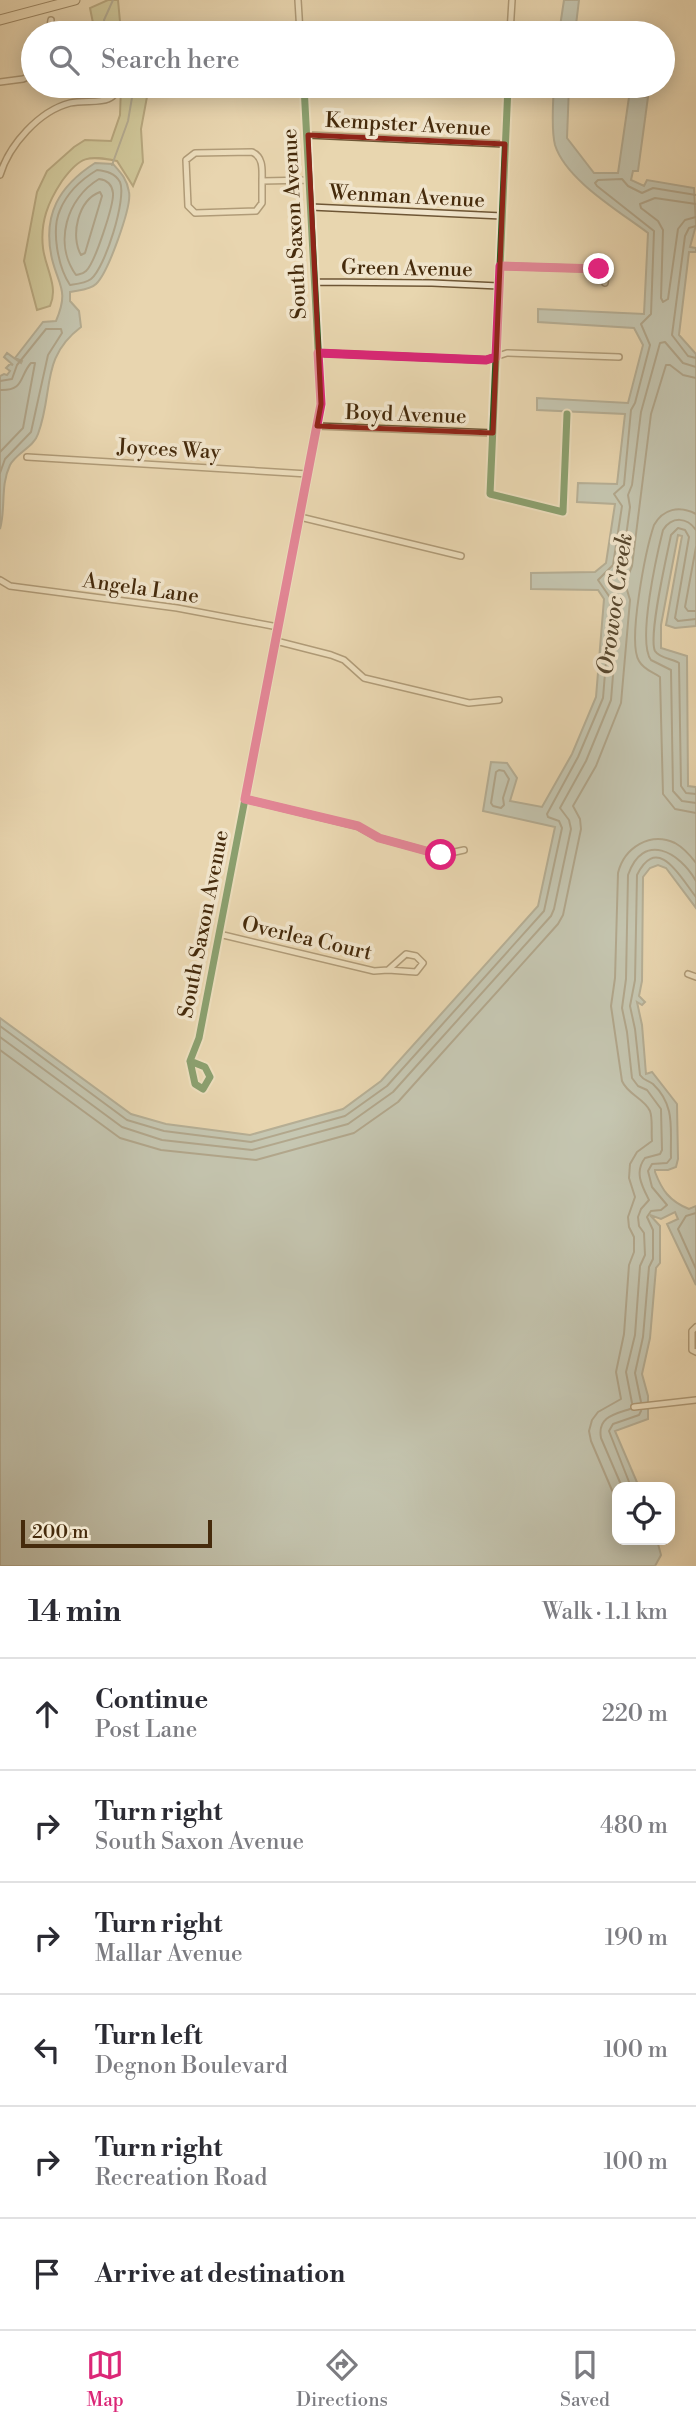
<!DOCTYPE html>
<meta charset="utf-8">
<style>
body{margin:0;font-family:"Libre Bodoni",serif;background:#f2f2f3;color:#2b2b33}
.controls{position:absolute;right:21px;bottom:21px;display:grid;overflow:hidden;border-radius:14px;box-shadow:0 4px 18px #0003}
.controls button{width:63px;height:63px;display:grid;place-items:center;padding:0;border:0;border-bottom:2px solid #e1e1e2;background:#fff;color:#2b2b33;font:35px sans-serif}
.scale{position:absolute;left:21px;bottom:18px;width:191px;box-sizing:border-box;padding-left:7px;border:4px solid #462b0c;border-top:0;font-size:19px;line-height:24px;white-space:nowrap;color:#462b0c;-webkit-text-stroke:5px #f0e4cb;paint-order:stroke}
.stop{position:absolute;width:21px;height:21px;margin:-16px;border:5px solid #db2777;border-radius:50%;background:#fff}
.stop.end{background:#db2777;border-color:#fff;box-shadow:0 2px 7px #0008}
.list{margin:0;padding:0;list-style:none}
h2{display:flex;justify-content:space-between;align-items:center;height:91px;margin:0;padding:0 28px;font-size:30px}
h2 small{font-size:23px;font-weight:400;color:#7c7c81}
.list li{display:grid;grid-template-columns:46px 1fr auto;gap:21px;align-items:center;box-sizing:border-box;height:112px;padding:0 28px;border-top:2px solid #e1e1e2}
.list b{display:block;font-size:26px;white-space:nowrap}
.list p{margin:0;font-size:23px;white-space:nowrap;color:#7c7c81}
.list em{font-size:23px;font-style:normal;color:#7c7c81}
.icon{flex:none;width:38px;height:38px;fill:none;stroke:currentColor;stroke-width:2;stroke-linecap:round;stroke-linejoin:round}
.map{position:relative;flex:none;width:696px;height:1566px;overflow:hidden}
.search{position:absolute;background:#fff;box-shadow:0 4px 18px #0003;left:21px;right:21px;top:21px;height:77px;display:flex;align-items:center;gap:18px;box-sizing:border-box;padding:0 24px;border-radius:38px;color:#7c7c81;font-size:26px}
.sheet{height:763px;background:#fff}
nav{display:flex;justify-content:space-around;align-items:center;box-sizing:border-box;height:98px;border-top:2px solid #e1e1e2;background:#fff;font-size:19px;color:#7c7c81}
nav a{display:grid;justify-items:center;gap:4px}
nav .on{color:#db2777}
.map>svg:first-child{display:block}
.green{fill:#b9bd88;stroke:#80744a;stroke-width:2}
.water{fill:#9db6b7;stroke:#7a7e73;stroke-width:2}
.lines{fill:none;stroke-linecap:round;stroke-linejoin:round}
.shore{stroke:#727062;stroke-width:2}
.stream{stroke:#7a7e73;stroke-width:2}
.minor-casing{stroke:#6e5635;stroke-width:8}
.primary-casing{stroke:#462b0c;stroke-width:11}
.minor{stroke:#f0e4cb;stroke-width:5}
.primary{stroke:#e8d6af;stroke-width:9}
.cycleway-casing{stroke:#f0e4cb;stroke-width:11}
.cycleway{stroke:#1b5e20;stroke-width:7}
.route{stroke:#db2777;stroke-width:9}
.marked{fill:none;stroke:#8f2418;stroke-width:5;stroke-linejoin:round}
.labels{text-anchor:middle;stroke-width:7;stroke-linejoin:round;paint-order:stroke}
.street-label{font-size:21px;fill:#462b0c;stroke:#f0e4cb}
.water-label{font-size:23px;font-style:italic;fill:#57472e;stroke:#f0e4cb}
</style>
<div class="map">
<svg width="696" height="1566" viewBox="0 0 696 1566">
<rect width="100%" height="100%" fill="#e8d6af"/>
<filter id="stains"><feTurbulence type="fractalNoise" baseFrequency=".00286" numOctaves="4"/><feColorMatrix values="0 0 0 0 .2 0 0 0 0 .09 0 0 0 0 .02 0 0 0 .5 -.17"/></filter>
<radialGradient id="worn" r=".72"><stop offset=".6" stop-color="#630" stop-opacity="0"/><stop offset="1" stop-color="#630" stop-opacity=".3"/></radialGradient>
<path class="green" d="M108,0H118L121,33H95L90,8Z
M121,86H149L141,129L143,162L133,186L117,161C88,155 80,156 62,181C48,202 40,222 43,248C45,267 59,287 50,306L37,310L24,261L37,192L47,171L74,147L85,140L111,141L120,115Z"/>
<path class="water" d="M564,0H579L575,33H559Z
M554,86H569L567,138L594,173H618L629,97H648L638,171H633L631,180L644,186L647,180L694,188L696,225L690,247L696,248V252H689L679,335L696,354V626L675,628L666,625L682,536L678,535L661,625V648L687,656L688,786L696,787V908L666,868L658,865L650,868L643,877L642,981L639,996L645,1002L642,1005L637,1002L642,1025L646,1074L652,1072L677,1104L678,1159L676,1167L668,1170H655V1172C662,1190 669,1201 689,1209L696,1206V1285L667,1224L678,1219L675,1212L661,1219L650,1215L660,1226V1263L656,1268L650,1338L642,1374L648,1396V1419L615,1431L639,1487H617V1540H657L661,1555L655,1566H0V1018L131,1114L166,1124L250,1135L343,1109L381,1081L538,906L555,827L483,811L491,762L507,763L517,778L510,801L542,807L572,754L596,697L604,599L598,590L531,589V573L595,572L606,563L615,504L577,502L578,483L617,484L625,414L537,410V398L628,403L643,345L634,328L538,322V309L644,314L648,233C619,211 566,180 555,145C551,129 553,102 554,86Z
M95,163L113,164C121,173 127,179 129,192C132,206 108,273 96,284C90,290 79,290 70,292V301L79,311L81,327C40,358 54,391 38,434C34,447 16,453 10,465C0,486 6,508 0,529V376L4,374L7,375L10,371L6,368L10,364L13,365L4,357L7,353L21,363L22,361L15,358L43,322L56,321C69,290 59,287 52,259C42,215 59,186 95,163Z"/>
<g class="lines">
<path class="shore" d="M97,170C106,171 115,173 120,182C127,198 105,268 91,279C86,283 77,284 70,285C58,267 51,230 60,210C67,193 82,179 97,170Z
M99,179C107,180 112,184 113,193C114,204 95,263 86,271C83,274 80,274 76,275C53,243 67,198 99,179Z
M100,192L102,196L85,253L81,255C70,236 78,200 100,192Z
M696,204L655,198L640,204L641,208L658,221L663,230L661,298L663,302L668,299L678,229L685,220L696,217
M696,226L689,228L685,236L672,335L688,356L696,358
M0,381L12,379L17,365L46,329H61L62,333L48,355L31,432L5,459L0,473
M0,390C25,391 19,376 31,363H35L23,428L0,452
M696,514C679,505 663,509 654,525C646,549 627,642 639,661C644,670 653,672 660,677L663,794L675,809L696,813
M696,530C687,517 672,516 663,530C657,554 637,642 651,660L671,670L673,791L682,801L696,803
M696,547L685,607L688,611H696
M696,619L678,621L675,618L689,537L685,530L678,528L671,535C667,555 648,636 655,651C659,658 673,659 679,663L681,786L686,793L696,794
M499,770L504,771L509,779L503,798L504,805L501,808L493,806L491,803L496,772Z
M0,1026L127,1120L164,1131L251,1142L345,1116L387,1086L544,911L562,828L559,821L548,817L547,814L578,757L603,698L611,599L598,580L613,565L622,506L614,494L624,485L631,410L635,403L650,345L641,324L651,314L654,231L597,186L595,183L598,180L622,179L628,186L642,193L653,188L696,195
M0,1037L122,1127L162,1140L252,1150L348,1124L393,1092L551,916L554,909L571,829L569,820L560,808L586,761L611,700L619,600L611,581L622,566L630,507L628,495L632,485L641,412L660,343L665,342L683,363L696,367
M0,1050L120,1138L161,1150L256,1160L354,1133L398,1102L558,924L563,915L581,829L580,819L573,806L596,766L621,703L630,600L625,583L632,566L651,414L666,365H670L683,375L696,378
M696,1213L686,1216L678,1229L696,1269
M641,1402L635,1373L643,1337L649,1267L653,1259V1230L647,1217L651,1211L661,1210L667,1205L652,1187L648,1171L652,1164L667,1163L671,1158C670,1129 676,1106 653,1084C648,1080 644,1081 640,1075L635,1029L630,1006L635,980L637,875C658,832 682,880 696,897
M632,1403L626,1372L635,1335L640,1266L645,1255L644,1233L639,1226L638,1217L641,1209L649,1200C642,1186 634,1172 645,1158L660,1154L662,1150L661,1109L647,1090L638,1086L632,1078L627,1032L622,1008L626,979L628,875C643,831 680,852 696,881
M622,1487L601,1438C597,1417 615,1414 630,1409
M631,1487L609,1431L613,1424L639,1415L641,1411
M617,1502L591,1441L589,1431L592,1420L598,1412L621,1399L616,1372L624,1334L629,1265L634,1252V1237L629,1227L628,1217L635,1197L629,1178L630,1164L637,1152L652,1141C651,1133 653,1119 650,1111C644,1098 628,1095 622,1081L611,1006L615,978L618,873C624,848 650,831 675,843C684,848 690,855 696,863"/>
<path class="stream" d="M107,33L104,20L113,0
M112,165L128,121L134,86"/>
<defs>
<path id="minor" d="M298,0L300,33
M49,33L51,20
M510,33L512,0
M0,82L23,79L33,75
M508,86L490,494L563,512L567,414
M308,135L505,144
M0,175C9,145 39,111 70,103C82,100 100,103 108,99C115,96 116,92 117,86
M262,181V203L256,211L195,213L188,206L186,160L195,153L252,152C264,157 262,171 262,181L310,180
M311,207L502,216
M500,266L599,269L606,276L605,283
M315,282L432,283L499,286
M318,353L486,360L507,353L619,357
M317,426L493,433
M27,457L308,474
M300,517L461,556
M0,580L10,586L177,608L278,627
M276,641L331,655L344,660L364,678L469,703L499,700
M245,799L357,826L379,838L441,855L464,850
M219,934L374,971L388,970L416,972L423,963L416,956L406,954L388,970
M688,974L696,977
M190,1061L205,1067L210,1077L203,1089L195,1084L190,1061L199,1038L321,404L304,86
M696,1327L692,1331V1350L696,1352
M634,1407L696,1400"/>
<path id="primary" d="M0,20L75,0"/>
</defs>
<use href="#minor" class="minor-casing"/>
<use href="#primary" class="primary-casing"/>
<use href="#minor" class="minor"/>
<use href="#primary" class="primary"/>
<defs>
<path id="cycleway" d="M508,86L490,494L563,512L567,414
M190,1061L205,1067L210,1077L203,1089L195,1084L190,1061L199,1038L321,404L304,86"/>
</defs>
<use href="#cycleway" class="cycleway-casing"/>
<use href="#cycleway" class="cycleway"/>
</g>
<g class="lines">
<path class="route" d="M441,855L379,838L358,826L245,799L321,404L318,353L486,360L496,357L500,266L599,269"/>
</g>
<path d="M0 0H696V1566H0ZM308,135L505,144L493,433L317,426L321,404Z" fill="#e8d6af" fill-opacity=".55" fill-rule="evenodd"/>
<path class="marked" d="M308,135L505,144L493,433L317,426L321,404Z"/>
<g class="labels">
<g class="street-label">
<text transform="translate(408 124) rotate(3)" y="7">Kempster Avenue</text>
<text transform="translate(407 196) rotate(3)" y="7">Wenman Avenue</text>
<text transform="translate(294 224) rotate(-93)" y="7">South Saxon Avenue</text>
<text transform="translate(407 268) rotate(1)" y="7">Green Avenue</text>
<text transform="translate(406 414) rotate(2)" y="7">Boyd Avenue</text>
<text transform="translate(169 449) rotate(3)" y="7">Joyces Way</text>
<text transform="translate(141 588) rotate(8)" y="7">Angela Lane</text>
<text transform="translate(203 924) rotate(-79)" y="7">South Saxon Avenue</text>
<text transform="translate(307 938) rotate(13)" y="7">Overlea Court</text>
</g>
<g class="water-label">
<text transform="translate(614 604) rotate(-82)" y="8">Orowoc Creek</text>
</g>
</g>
<rect width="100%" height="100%" filter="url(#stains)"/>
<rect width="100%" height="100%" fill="url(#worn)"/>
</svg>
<div class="controls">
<button><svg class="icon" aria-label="locate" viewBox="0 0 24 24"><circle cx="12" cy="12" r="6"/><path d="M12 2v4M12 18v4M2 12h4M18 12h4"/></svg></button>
</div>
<div class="scale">200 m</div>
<div class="stop" style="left:441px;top:855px"></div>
<div class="stop end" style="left:599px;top:269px"></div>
<div class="search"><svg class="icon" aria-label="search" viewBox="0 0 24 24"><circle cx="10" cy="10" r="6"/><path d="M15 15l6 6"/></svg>Search here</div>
</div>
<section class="sheet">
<h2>14 min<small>Walk · 1.1 km</small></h2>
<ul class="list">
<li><svg class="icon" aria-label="ahead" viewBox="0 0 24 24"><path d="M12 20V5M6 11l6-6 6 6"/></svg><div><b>Continue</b><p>Post Lane</p></div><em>220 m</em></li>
<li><svg class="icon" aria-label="right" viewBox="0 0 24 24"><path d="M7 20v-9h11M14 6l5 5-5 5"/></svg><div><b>Turn right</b><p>South Saxon Avenue</p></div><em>480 m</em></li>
<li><svg class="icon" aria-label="right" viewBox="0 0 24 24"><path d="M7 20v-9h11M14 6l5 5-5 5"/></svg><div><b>Turn right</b><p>Mallar Avenue</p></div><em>190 m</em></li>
<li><svg class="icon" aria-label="left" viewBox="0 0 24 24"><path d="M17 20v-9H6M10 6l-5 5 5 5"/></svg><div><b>Turn left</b><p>Degnon Boulevard</p></div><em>100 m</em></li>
<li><svg class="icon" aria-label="right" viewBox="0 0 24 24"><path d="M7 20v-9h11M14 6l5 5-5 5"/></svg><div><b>Turn right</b><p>Recreation Road</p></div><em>100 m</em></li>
<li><svg class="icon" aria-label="arrive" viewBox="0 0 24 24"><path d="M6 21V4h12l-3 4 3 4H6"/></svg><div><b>Arrive at destination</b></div></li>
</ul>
</section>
<nav>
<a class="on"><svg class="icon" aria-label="map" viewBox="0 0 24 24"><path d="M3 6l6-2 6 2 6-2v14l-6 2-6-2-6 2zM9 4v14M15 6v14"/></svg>Map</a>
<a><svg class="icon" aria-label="directions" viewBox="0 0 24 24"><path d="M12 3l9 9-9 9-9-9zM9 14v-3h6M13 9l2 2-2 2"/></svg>Directions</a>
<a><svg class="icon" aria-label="saved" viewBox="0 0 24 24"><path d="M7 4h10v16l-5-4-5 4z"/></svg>Saved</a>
</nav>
